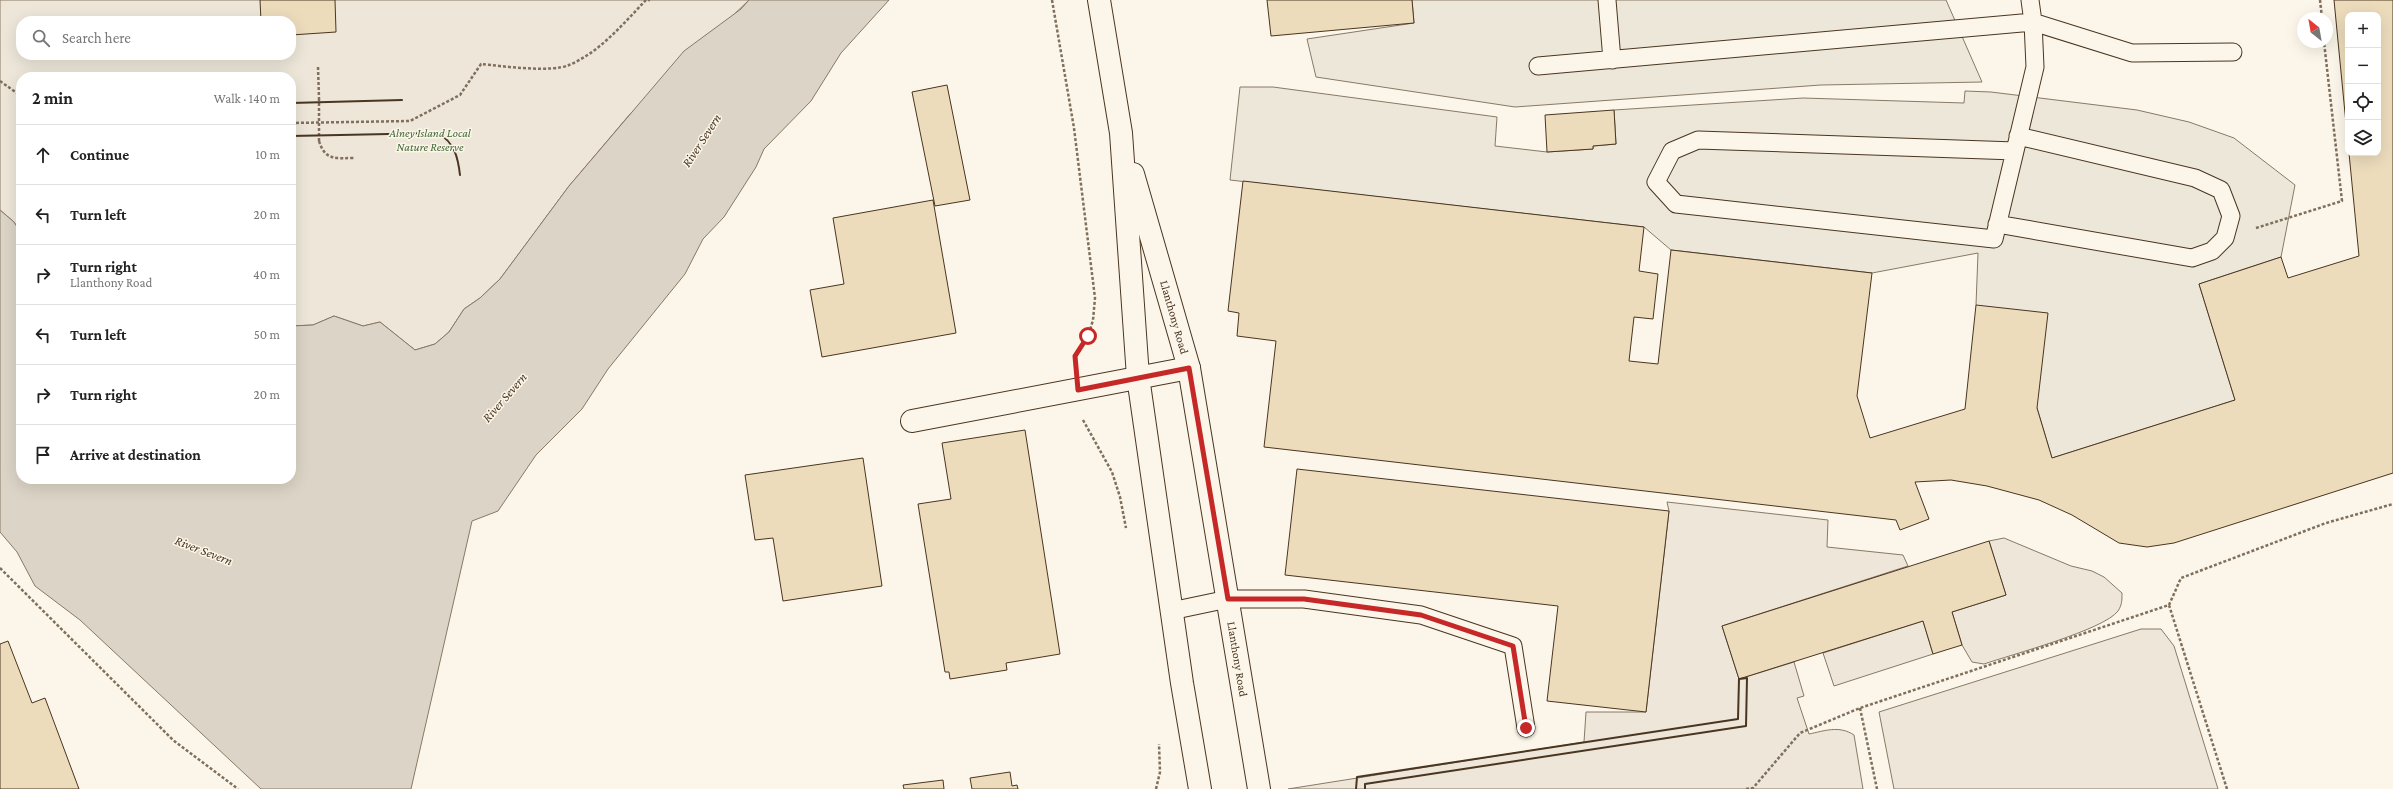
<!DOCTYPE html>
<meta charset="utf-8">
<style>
body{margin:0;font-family:"Crimson Pro",serif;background:#f2f2f2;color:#222}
.controls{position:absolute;right:12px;top:12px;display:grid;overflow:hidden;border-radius:8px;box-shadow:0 4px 16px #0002}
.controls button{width:36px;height:36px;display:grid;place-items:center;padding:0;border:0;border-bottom:1px solid #e0e0e0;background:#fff;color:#222;font:20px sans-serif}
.compass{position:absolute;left:2297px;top:12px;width:36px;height:36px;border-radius:50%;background:#fff;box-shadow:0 4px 16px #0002;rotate:329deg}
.stop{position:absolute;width:12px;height:12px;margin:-9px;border:3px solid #c62828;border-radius:50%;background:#fff}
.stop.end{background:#c62828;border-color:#fff;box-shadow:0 1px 4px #0008}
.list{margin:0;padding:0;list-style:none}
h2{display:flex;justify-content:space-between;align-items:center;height:52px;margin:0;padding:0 16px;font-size:17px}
h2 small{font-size:13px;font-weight:400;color:#767676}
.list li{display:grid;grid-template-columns:26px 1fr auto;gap:12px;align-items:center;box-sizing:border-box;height:60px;padding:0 16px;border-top:1px solid #e0e0e0}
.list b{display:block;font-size:15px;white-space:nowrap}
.list p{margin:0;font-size:13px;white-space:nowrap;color:#767676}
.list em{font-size:13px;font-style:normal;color:#767676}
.icon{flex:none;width:22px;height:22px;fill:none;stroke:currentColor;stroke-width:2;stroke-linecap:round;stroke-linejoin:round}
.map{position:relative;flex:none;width:2393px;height:789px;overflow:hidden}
.search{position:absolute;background:#fff;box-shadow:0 4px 16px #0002;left:16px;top:16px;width:280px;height:44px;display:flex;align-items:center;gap:10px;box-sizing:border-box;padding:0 14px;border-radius:16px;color:#767676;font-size:15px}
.panel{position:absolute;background:#fff;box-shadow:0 4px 16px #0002;left:16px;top:72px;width:280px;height:412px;border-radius:16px}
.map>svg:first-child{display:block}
.green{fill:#ede6d9;stroke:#887966;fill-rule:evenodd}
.parking{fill:#ede7d9;stroke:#887966}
.water{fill:#dcd4c6;stroke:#887966}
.building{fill:#ecdcbc;stroke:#4a3520}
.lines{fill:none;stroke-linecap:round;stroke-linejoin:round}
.service-casing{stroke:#4a3520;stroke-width:19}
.minor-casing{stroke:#4a3520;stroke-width:24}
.primary-casing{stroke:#4a3520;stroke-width:24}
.path{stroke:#7f6f5c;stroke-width:2.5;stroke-dasharray:3 2;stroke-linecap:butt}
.service{stroke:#fbf6e9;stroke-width:17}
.minor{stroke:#fbf6e9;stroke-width:22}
.primary{stroke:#fbf6e9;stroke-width:22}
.path-bridge{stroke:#7f6f5c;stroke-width:2.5;stroke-dasharray:3 2;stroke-linecap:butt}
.wall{stroke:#4a3520;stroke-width:2}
.route{stroke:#c62828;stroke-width:5}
.labels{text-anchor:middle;stroke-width:3;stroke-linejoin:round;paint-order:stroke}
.park-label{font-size:12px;font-style:italic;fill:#436837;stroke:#fbf6e9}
.street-label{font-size:12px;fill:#4a3520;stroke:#fbf6e9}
.water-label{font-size:13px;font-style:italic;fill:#4a3520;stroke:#fbf6e9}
</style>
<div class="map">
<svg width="2393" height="789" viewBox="0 0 2393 789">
<rect width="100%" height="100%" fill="#fbf6e9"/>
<path class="green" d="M0,0H749L630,114L569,186L500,279L480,298L464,309L449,332L435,344L415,350L380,322L363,326L334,316L313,325L291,326V77H21V233L14,222L0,210ZM21,21H291V55H21Z
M1667,502L1828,520L1827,547L1903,555L1908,566L1722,626L1739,679L1794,662L1804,696L1797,698L1809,734C1824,731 1839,725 1854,735L1863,789H1288L1584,742L1586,712H1646L1669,511Z
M2004,538L2071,566L2092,571L2104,577L2122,593C2122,600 2122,605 2118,611C2104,630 2010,655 1984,664L1972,662L1962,645L1952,612L2006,595L1989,541Z
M1923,621L1933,654L1834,686L1823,653Z
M2141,629H2161L2174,646L2218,789H1894L1879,712Z"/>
<path class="parking" d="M1412,0H1946L1982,82L1821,85L1515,107L1316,77L1307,39L1414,23Z
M1240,87H1273L1497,117L1495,146L1547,152L1593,149V146L1616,144L1614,110L1803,98L1964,103L1965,91L1991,92L2137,110L2189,122L2234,138L2295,185L2281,257L2199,284L2235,400L2052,458L2037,408L1976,305L1978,253L1872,273L1671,250L1644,227L1230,180Z"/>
<path class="water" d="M749,0H889L841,53L811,101L764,149L756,167L724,217L703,239L685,274L608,369L582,409L536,455L498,511L472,521L411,789H261L80,620L35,586L17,552L0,532V210L14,222L21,233V479H291V326L313,325L334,316L363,326L380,322L415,350L435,344L449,332L464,309L480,298L500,279L569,186L684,51L741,9Z"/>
<path class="building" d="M260,0H335L336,32L291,35V21H261Z
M1267,0H1412L1414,23L1271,36Z
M2334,0H2393V473L2174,543L2147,547L2119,543L2072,515L2039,500L1987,486L1951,480L1915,482L1929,519L1900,530L1896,520L1264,447L1276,341L1237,336L1239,313L1228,311L1243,181L1644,227L1639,271L1658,274L1653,319L1634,317L1629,361L1658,364L1671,250L1872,273L1857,396L1870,438L1965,409L1976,305L2048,313L2037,408L2052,458L2235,400L2199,284L2281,257L2288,278L2359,256L2349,153H2378V15H2348V144Z
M947,85L970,200L935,206L912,92Z
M1614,110L1616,144L1593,146V149L1547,152L1545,115Z
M933,200L956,333L822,357L810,290L844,284L833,218Z
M1025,430L1060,654L1006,663L1007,670L950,679L949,672H945L918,504L951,499L942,443Z
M863,458L882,586L783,601L773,538L755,540L745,475Z
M1297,469L1669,511L1646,712L1547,701L1558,606L1285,575Z
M1989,541L2006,595L1952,612L1962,645L1933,654L1923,621L1739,679L1722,626Z
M8,641L32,703L45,698L79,789H0V644Z
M1010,772L1012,786L1017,785L1018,789H972L970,778Z
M943,780L944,789H904L903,785Z"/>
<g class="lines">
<defs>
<path id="service" d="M1607,0L1612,60
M1538,66L2033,22L2132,53L2233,52
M2015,151L1698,140L1672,151L1656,182L1676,204L1994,239L2035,67L2033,22L2030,0
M1997,224L2192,258L2212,251L2225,238L2231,216L2221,190L2195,178L2018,136
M1171,611L1228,599H1304L1421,615L1513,646L1526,728"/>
<path id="minor" d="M912,421L1189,368"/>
<g id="primary">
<path d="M1099,0L1121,133L1138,377L1182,683L1200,789"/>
<path id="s1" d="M1133,174L1189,368L1259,789"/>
</g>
</defs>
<use href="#service" class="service-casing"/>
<use href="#minor" class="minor-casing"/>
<use href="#primary" class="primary-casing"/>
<path class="path" d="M1052,0L1074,128L1095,298L1093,320L1088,337L1075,358
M2320,0L2322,18
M318,67L319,98
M0,81L21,96
M291,123L410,121L460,95L481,64C501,66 551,73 569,65C600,52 623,24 646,0H650
M319,141C325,161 336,158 354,158
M2256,228L2342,201L2324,42
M1083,420L1112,472L1120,497L1126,528
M0,568L173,740L238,789
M2169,605L2227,789
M1860,708L1877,789
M1156,789L1160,772L1159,744
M1746,789L1753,788L1800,733L1860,708L2169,605L2181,578L2326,523L2393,504"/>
<use href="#service" class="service"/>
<use href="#minor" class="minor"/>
<use href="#primary" class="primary"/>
<path class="path-bridge" d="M319,141V98"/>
<path class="wall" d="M291,103L402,100
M291,136L438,133C455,143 458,158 460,175
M1356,789L1357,777L1738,719L1739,679L1747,678L1746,726L1365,784V789"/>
</g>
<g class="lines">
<path class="route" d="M1088,336L1075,356L1078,390L1189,368L1228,599H1304L1421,615L1513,646L1526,728"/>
</g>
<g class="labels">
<g class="park-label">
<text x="430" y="137">Alney Island Local<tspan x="430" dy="14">Nature Reserve</tspan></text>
</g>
<g class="street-label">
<text dy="4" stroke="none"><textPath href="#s1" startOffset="149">Llanthony Road</textPath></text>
<text dy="4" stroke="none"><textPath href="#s1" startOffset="497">Llanthony Road</textPath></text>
</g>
<g class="water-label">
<text transform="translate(701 140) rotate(-57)" y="5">River Severn</text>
<text transform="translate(504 397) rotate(-49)" y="5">River Severn</text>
<text transform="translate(204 550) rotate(21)" y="5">River Severn</text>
</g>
</g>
</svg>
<div class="controls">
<button>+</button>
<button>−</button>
<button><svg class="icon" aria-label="locate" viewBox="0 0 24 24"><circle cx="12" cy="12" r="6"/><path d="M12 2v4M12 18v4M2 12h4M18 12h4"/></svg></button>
<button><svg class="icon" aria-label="layers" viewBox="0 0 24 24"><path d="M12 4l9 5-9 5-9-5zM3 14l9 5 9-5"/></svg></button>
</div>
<svg class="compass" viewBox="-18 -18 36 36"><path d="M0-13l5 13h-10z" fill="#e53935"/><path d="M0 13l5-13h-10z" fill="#767676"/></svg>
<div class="stop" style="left:1088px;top:336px"></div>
<div class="stop end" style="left:1526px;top:728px"></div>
<div class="search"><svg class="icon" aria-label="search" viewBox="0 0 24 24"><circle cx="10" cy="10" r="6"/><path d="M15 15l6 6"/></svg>Search here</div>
<section class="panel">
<h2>2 min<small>Walk · 140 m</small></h2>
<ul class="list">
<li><svg class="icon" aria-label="ahead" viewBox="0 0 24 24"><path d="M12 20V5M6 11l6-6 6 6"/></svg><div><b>Continue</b></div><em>10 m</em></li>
<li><svg class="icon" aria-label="left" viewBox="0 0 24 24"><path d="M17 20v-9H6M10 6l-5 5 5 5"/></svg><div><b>Turn left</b></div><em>20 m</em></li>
<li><svg class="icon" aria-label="right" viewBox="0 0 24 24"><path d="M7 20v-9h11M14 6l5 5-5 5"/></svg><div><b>Turn right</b><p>Llanthony Road</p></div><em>40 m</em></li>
<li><svg class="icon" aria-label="left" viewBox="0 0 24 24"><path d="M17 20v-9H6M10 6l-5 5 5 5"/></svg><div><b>Turn left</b></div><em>50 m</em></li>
<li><svg class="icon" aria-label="right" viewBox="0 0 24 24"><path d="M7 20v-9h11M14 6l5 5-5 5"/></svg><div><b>Turn right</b></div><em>20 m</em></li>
<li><svg class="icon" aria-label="arrive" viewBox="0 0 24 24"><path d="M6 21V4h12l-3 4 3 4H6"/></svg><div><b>Arrive at destination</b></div></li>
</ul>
</section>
</div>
